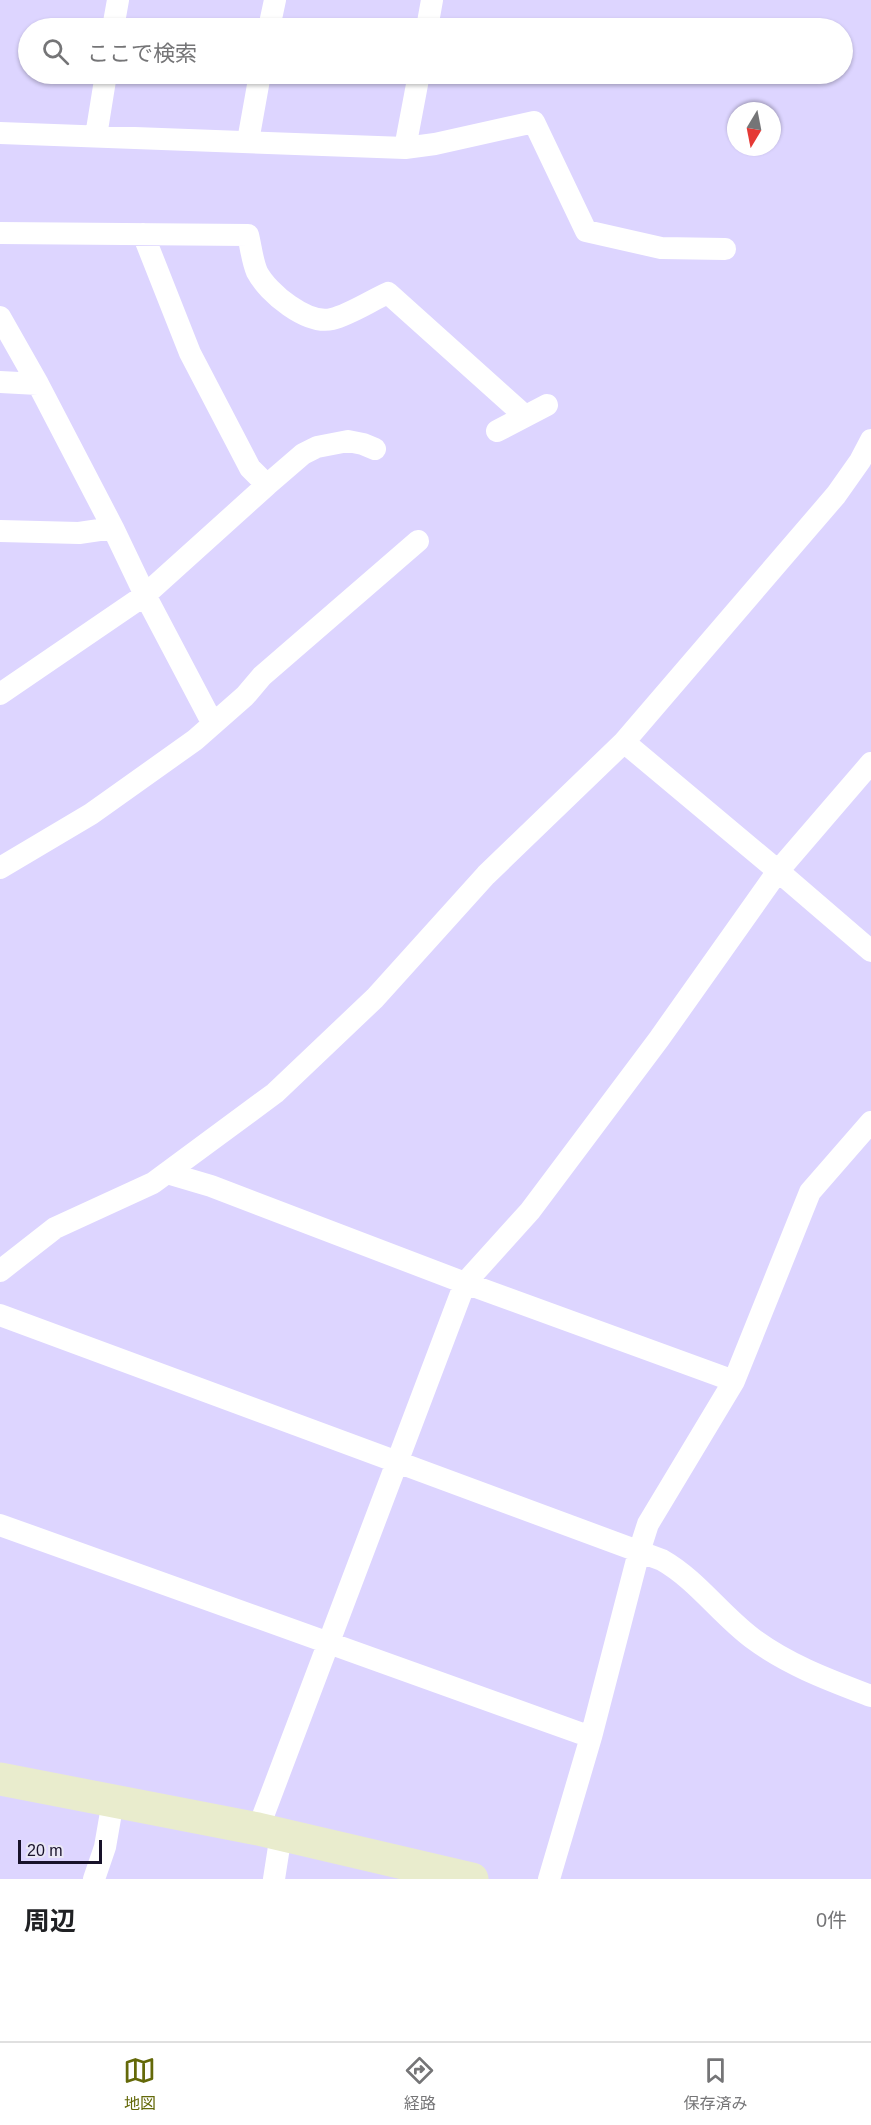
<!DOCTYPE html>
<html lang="ja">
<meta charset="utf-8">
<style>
body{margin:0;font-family:Arial,"Noto Sans JP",sans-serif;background:#f6f6f6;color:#202124}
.compass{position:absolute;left:727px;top:102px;width:54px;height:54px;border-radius:50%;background:#fff;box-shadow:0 2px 4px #0004;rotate:190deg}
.scale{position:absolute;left:18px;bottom:15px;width:84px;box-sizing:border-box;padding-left:6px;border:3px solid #18122a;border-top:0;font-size:16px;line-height:21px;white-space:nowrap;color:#18122a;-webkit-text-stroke:4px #e9e7f5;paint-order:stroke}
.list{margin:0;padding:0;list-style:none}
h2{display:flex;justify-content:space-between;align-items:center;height:78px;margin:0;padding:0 24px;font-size:26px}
h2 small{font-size:20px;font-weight:400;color:#757577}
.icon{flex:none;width:33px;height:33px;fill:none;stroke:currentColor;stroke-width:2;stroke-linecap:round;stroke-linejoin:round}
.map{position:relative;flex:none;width:871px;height:1879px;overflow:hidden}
.search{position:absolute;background:#fff;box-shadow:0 2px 4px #0004;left:18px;right:18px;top:18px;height:66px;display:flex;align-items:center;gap:15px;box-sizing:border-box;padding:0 21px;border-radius:33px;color:#757577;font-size:22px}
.sheet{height:162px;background:#fff}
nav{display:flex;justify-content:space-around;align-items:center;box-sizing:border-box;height:84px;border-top:2px solid #e0e0e0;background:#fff;font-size:16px;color:#757577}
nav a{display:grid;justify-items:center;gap:3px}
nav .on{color:#646909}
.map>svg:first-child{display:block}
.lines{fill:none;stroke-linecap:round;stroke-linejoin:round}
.street{stroke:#fff;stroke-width:22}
.secondary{stroke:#e9eccd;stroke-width:33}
</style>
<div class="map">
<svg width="871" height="1879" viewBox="0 0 871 1879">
<rect width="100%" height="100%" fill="#ddd5ff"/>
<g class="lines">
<path class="street" d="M113,28L118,0
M269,28L275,0
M427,28L432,0
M0,133L405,148L435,144L534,122L586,231L661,248L725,249
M96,136L106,74
M248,141L260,74
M405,148L419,74
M0,233L248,235C251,247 252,260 257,272C268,293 307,325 332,319C351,314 370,301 388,293L525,416
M143,234L190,353L250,468L267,485
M0,317L38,384L113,528L145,595L213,724
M0,382L38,384
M497,431L547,405
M0,531L79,533L113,528
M0,694L145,595L267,485L303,454L317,447L348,441L363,444L375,449
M624,742L778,871L871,951
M0,868L91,814L195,740L245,696L262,676L418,541
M167,1173L211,1186L465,1283L734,1381
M0,1271L55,1228L153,1183L275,1093L375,998L486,875L624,742L836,495L860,461L871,440
M0,1315L662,1560C697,1580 720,1614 752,1638C788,1665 829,1680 871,1696
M0,1525L591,1737
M258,1829L465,1283L530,1211L659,1039L778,871L871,763
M94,1879L105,1847L113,1801
M274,1879L281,1834
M549,1879L591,1737L639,1552L648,1524L734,1381L810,1192L871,1122"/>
<path class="secondary" d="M0,1779L258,1829L472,1879"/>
</g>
</svg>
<svg class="compass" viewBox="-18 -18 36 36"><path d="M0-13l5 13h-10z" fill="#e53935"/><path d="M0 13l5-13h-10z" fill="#757577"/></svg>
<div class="scale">20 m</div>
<div class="search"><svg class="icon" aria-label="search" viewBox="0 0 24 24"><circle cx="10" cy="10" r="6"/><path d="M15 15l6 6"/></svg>ここで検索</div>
</div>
<section class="sheet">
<h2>周辺<small>0件</small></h2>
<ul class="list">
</ul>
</section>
<nav>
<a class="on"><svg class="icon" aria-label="map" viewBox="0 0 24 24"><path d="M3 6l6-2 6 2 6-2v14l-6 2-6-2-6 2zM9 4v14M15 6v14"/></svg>地図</a>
<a><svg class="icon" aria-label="directions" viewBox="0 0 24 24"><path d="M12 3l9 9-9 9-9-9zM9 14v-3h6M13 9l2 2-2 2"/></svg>経路</a>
<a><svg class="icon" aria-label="saved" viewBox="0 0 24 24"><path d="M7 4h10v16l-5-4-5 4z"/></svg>保存済み</a>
</nav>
